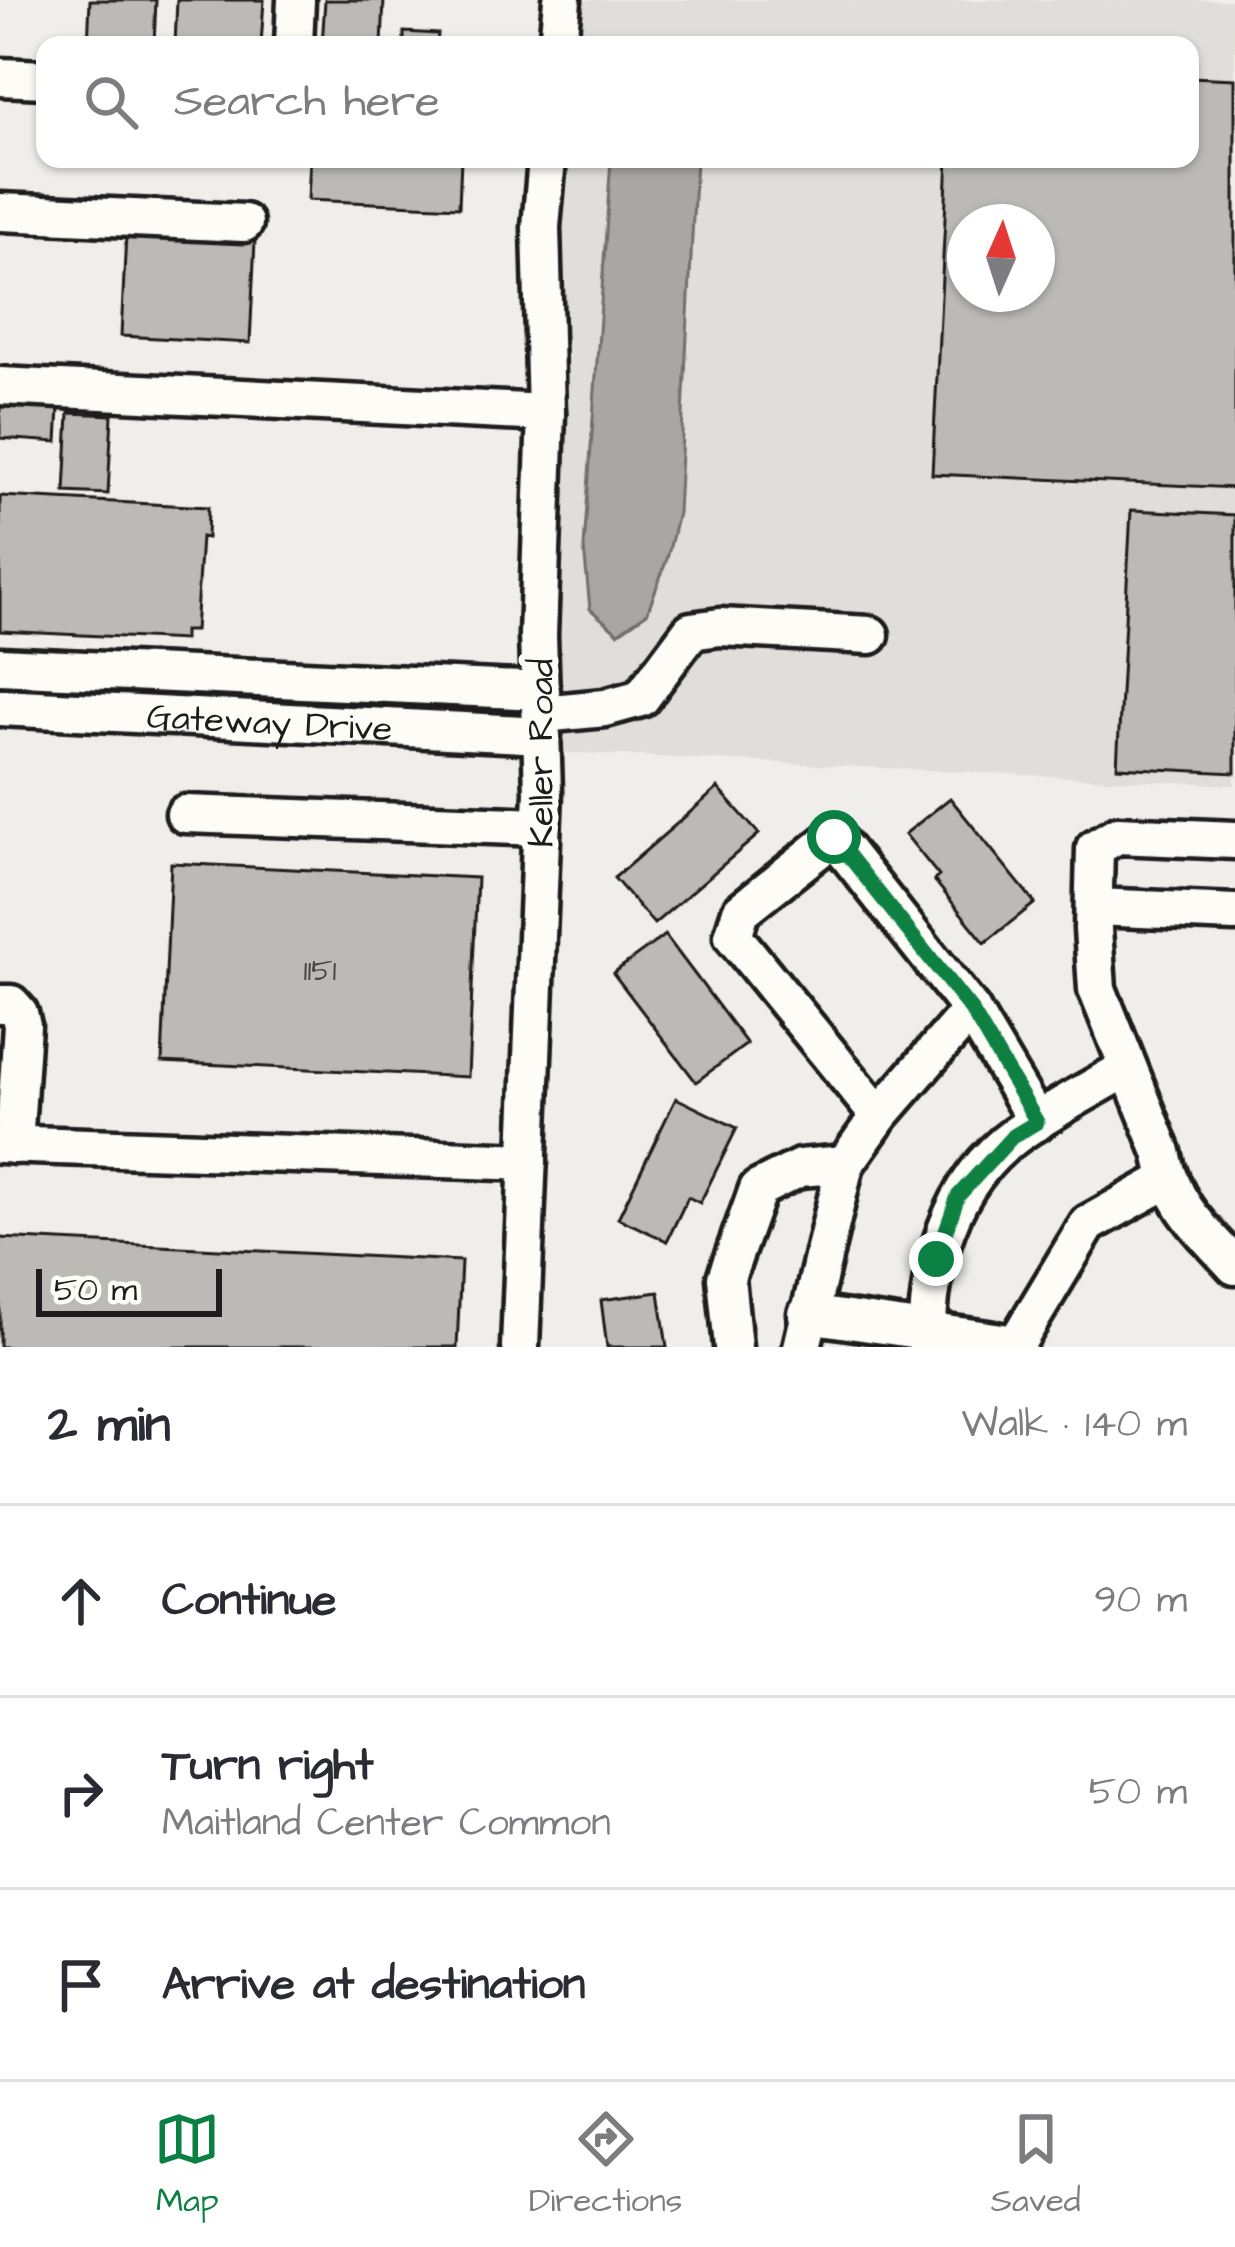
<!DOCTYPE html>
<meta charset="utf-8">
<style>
body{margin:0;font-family:"Architects Daughter",sans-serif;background:#f7f7f7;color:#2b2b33}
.compass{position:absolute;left:947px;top:204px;width:108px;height:108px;border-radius:50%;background:#fff;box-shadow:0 3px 9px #0004;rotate:3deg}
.scale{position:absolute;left:36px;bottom:30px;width:186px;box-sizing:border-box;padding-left:12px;border:6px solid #1c1c1c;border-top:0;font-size:33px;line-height:42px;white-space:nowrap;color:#1c1c1c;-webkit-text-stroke:9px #fdfcf7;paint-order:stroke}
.stop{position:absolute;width:36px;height:36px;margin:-27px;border:9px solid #0b8043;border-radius:50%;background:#fff}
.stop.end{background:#0b8043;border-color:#fff;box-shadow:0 3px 12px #0008}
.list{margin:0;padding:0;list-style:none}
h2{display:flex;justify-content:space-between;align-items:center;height:156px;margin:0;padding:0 48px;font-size:51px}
h2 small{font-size:39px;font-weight:400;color:#7c7c81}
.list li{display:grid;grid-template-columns:78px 1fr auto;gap:36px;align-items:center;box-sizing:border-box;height:192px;padding:0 48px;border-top:3px solid #e1e1e2}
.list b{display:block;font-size:45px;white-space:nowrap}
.list p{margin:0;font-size:39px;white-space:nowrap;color:#7c7c81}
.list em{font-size:39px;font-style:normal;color:#7c7c81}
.icon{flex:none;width:66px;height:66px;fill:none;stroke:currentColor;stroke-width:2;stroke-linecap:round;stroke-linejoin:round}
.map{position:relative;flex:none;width:1235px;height:1347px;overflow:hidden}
.search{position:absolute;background:#fff;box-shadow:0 3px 9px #0004;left:36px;right:36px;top:36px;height:132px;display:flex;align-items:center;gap:30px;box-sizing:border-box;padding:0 42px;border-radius:24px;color:#7c7c81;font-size:45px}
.sheet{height:732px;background:#fff}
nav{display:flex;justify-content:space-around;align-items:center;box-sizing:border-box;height:168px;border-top:3px solid #e1e1e2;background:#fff;font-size:33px;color:#7c7c81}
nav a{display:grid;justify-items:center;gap:6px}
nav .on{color:#0b8043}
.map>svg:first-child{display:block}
.built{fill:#e0deda;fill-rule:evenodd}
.water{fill:#a8a7a3;stroke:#706f6d;stroke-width:3}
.building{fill:#bbbab6;stroke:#1c1c1c;stroke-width:3;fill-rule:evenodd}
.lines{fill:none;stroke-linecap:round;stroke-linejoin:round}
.minor-casing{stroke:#1c1c1c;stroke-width:45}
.minor{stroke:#fdfcf7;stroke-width:36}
.route{stroke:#0b8043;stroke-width:15}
.labels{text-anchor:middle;stroke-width:12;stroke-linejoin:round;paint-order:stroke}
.number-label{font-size:30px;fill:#444442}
.street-label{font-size:36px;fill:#1c1c1c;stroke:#fdfcf7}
</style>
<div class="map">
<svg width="1235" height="1347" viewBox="0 0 1235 1347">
<rect width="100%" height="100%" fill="#f0eeea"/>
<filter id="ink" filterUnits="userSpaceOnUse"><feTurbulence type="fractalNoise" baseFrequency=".00833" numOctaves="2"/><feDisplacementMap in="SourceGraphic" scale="24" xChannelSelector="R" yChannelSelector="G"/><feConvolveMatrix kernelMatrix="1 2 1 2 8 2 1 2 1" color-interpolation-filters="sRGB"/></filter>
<g filter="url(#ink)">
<path class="built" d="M575,0H1235V785L555,752L554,227L560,159H611L584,548L647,613L667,559L678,513L696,159H1190V45H571ZM965,222H1037V294H965Z"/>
<path class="water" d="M611,159H696L678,513L667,559L647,613L618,633L590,609L584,548Z"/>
<path class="building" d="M90,0H156L154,45H88Z
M177,0H264L261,45H175Z
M325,0H384L382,45H322Z
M404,32L438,34L437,45H404Z
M1190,77L1235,79V488L932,474L948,159H1190ZM965,222H1037V294H965Z
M310,159H461L459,207L308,200Z
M126,234L255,241L250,343L121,336Z
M0,404L59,408L57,442L0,438Z
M69,413L112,415L108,494L65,492Z
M0,496L208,507L207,538L201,537L195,631H184V640L0,631Z
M1131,510L1235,515V773L1117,767Z
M718,788L759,834L654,924L614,878Z
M950,798L1035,903L985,943L934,880L939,876L905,834Z
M171,863L477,878L468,1077L162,1062Z
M665,935L747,1044L696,1082L613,973Z
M676,1098L737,1128L700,1203L688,1197L667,1241L618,1218Z
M0,1238L461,1261L457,1347H0Z
M659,1292L667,1347H607L601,1300Z"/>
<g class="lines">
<defs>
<g id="minor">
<path d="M294,45L296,0"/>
<path d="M558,45L562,0"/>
<path d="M0,77L45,79"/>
<path d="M0,212L244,223"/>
<path d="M0,386L546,413"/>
<path d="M0,666L541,691"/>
<path id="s1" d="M0,707L542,735"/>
<path d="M542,714L605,708L641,698L691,631L720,627L870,635"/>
<path d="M185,814L541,827"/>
<path d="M1235,840L1117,835L1095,848L1093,929L1097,989L1162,1152C1172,1205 1200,1228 1235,1266"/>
<path d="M1094,907L1235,913"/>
<path d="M0,1004H11L19,1013L22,1025L14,1145"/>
<path d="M879,1116L971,1010"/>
<path d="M0,1144L528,1162"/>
<path d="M807,1314L1016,1344L1088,1224L1167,1180"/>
<path d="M520,1347L543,792L538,635L546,413L541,227L547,159"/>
<path d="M733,1347L726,1278L758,1189L800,1168L845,1164L879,1116L733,936L741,911L834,837L971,1010L1037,1122"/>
<path d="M802,1347L845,1164"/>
<path d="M927,1347C927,1268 949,1183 1016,1135C1051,1110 1090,1090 1127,1068"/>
</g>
</defs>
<use href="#minor" class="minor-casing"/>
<use href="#minor" class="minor"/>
</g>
</g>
<g class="lines" filter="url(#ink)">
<path class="route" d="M834,837L971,1010L1037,1122L1012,1137L958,1196L936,1259"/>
</g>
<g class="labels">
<g class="number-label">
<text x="320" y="980">1151</text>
</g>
<g class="street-label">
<text dy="13" stroke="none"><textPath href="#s1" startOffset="270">Gateway Drive</textPath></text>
<text transform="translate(539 753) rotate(-90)" y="13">Keller Road</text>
</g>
</g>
</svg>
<svg class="compass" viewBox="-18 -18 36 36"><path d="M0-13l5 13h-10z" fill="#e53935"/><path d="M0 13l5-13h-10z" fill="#7c7c81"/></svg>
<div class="scale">50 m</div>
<div class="stop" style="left:834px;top:837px"></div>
<div class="stop end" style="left:936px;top:1259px"></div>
<div class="search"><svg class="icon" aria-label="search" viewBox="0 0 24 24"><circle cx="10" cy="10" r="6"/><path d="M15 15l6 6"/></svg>Search here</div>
</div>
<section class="sheet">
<h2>2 min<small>Walk · 140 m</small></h2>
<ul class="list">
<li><svg class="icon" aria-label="ahead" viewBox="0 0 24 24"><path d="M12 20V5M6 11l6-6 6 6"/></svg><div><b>Continue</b></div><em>90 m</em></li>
<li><svg class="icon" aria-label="right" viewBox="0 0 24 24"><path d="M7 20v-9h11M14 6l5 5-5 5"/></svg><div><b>Turn right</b><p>Maitland Center Common</p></div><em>50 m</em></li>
<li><svg class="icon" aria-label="arrive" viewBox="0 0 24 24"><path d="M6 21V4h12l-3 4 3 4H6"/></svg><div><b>Arrive at destination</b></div></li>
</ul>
</section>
<nav>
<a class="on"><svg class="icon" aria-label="map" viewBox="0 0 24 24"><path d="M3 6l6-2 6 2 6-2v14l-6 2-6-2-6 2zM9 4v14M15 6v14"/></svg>Map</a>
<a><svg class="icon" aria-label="directions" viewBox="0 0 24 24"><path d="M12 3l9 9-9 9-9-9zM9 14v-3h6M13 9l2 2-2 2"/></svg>Directions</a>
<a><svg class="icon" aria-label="saved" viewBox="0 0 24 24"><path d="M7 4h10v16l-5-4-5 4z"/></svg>Saved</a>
</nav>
